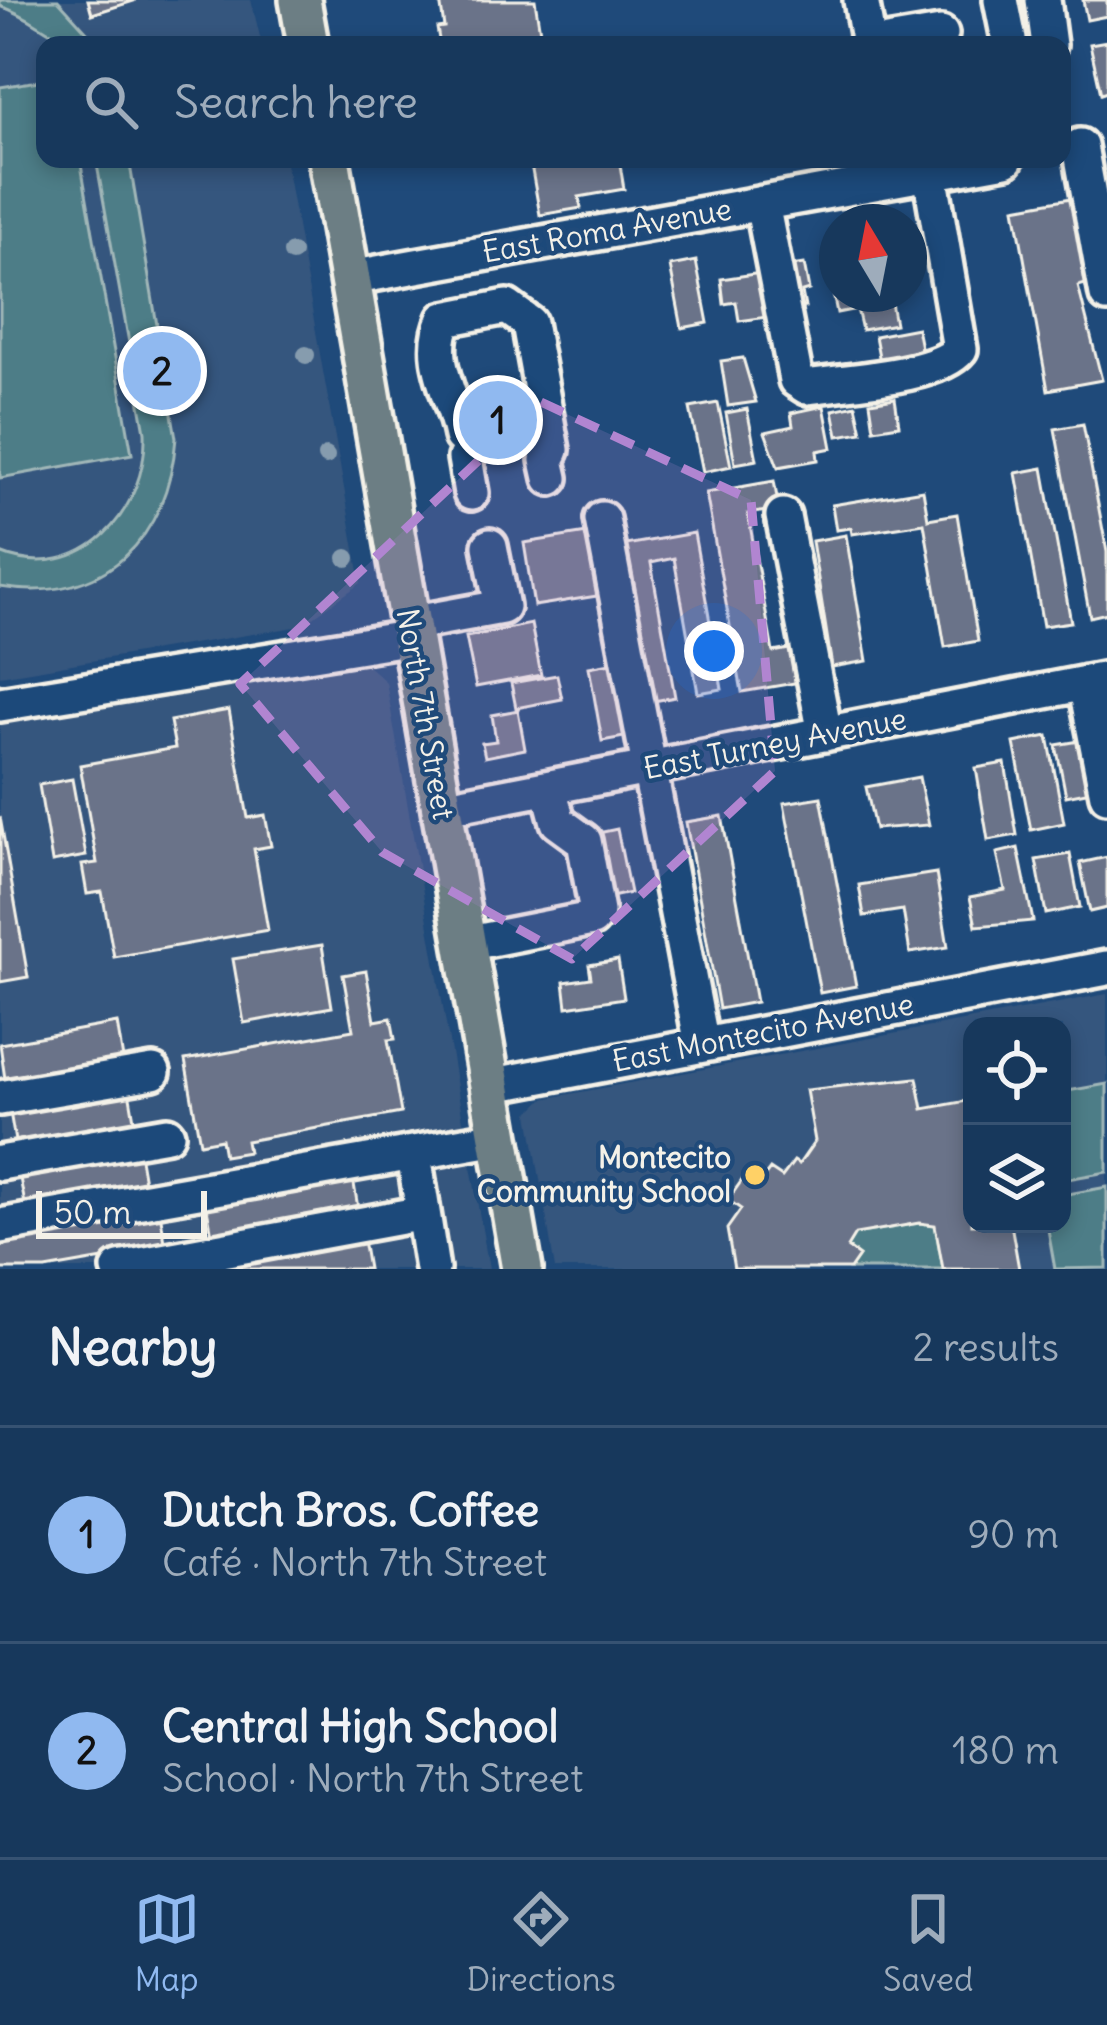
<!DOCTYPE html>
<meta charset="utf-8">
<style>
body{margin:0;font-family:Delius,sans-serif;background:#203f62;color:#f1f3f6}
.controls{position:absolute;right:36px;bottom:36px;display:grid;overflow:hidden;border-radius:24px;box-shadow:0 6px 18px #0003}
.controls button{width:108px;height:108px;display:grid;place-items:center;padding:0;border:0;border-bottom:3px solid #365272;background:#17385c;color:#f1f3f6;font:60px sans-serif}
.compass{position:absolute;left:819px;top:204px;width:108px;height:108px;border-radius:50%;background:#17385c;box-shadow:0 6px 18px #0003;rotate:350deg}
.scale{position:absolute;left:36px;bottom:30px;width:171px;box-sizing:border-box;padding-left:12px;border:6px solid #f4f1e8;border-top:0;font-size:33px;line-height:42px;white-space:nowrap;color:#f4f1e8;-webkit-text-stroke:9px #1f4a7a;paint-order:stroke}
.you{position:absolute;left:714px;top:651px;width:42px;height:42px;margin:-30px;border:9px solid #fff;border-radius:50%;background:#1a73e8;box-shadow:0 0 0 18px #1a73e833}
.badge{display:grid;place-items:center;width:78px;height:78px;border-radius:50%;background:#90b9f0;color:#111;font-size:39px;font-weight:700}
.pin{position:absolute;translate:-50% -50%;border:6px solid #fff;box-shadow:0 3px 12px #0006}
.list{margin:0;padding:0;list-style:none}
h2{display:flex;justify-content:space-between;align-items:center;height:156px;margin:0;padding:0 48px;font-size:51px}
h2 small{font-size:39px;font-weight:400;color:#9eacbb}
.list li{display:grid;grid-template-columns:78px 1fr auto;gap:36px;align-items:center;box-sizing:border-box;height:216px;padding:0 48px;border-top:3px solid #365272}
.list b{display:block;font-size:45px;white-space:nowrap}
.list p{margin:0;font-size:39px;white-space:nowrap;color:#9eacbb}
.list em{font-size:39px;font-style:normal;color:#9eacbb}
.icon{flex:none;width:66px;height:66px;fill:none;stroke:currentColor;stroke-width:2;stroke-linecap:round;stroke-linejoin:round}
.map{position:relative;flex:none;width:1107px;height:1269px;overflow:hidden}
.search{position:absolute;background:#17385c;box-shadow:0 6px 18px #0003;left:36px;right:36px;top:36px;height:132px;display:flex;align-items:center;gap:30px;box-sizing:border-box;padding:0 42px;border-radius:24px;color:#9eacbb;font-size:45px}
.sheet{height:588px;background:#17385c}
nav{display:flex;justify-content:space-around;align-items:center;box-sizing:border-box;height:168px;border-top:3px solid #365272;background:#17385c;font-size:33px;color:#9eacbb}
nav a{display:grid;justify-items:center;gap:6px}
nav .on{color:#90b9f0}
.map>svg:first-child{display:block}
.built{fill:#36567e;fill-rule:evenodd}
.green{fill:#4e7d87;stroke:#a1b7b8;stroke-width:3}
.building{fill:#6a7389;stroke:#f4f1e8;stroke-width:3}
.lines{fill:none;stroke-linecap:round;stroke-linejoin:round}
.minor-casing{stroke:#f4f1e8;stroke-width:42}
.major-casing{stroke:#f4f1e8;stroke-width:48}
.minor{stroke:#1f4a7a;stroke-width:33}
.major{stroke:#6c7e84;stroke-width:39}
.tree{fill:#869cae}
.marked{fill:#b185d1;fill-opacity:0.2;stroke:#b185d1;stroke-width:9;stroke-dasharray:24 15;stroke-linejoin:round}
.poi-dot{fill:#ffd166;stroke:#1f4a7a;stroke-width:4.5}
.labels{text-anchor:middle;stroke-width:9;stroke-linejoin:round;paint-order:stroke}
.street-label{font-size:30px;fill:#f4f1e8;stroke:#1f4a7a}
.poi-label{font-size:30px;font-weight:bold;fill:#f4f1e8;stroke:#1f4a7a;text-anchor:end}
</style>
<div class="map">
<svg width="1107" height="1269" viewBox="0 0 1107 1269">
<rect width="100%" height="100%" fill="#1f4a7a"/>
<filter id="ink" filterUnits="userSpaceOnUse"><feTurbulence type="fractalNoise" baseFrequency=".00833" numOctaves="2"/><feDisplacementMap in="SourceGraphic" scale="24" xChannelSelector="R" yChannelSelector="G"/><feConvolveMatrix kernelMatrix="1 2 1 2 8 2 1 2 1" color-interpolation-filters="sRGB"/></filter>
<g filter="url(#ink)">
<path class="built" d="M0,0H251L262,45H45V159H285L361,583L301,626L0,676Z
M365,663L386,682L489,1269H0V712L247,671L312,673Z
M1107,994V1269H555L529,1113L543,1099ZM972,1026H1062V1224H972Z"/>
<path class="green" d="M0,0H58L99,45C50,45 45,21 0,6Z
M45,80V159H80L132,454L0,478V87Z
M96,159H129L176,438C168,538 106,605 0,587V553C82,586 148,510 145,432Z
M1107,1084V1172L1062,1180V1092Z
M1107,1187V1268L1055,1269L1047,1224H1062V1195Z
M919,1223L935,1225L943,1269H850L859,1256L847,1247L855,1234Z"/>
<path class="building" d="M88,0H134V1L92,14Z
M440,0H535L542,45H440L437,28L444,27Z
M1083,0H1107V16L1087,20Z
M1107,41V92L1101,94L1090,44Z
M530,159H619L624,189L579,197L581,208L540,215Z
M1071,198L1086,284L1078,286L1102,380L1048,390L1015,208Z
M837,257V294H854L857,309L837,313L826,259Z
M696,261L708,323L682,328L670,266Z
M804,264L809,290L802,292L805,307L787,310L779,268Z
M761,273L767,317L739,321L736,302L724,304L721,279Z
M891,303L895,324L862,330L857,309Z
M917,328L923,358L882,372L875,336Z
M743,358L756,402L728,406L721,361Z
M519,398L528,447L450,461L447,439L476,433L471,406Z
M895,398L899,425L874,429L870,402Z
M718,403L731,466L703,472L690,408Z
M856,405L862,432L838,436L833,410Z
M824,406L832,448L817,451L818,460L778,467L765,432L793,426L791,413Z
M747,409L757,460L735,464L726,413Z
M1083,424L1107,552V613L1090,617L1055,429Z
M1043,468L1071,622L1043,626L1016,473Z
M774,481L779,509L748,514L773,652L800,647L806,681L742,692L706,493Z
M923,490L928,519L957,514L978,641L945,647L924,523L852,534L851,528L836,530L832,505Z
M587,533L597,596L534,606L524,543Z
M694,533L722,689L698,693L674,558L651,563L675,697L654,701L626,545Z
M846,535L867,661L832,667L812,541Z
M531,624L541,675L476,687L466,637Z
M621,661L635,735L602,741L589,667Z
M557,675L562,699L516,708L511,683Z
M229,710L248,818L265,815L271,846L254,849L268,930L114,957L102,892L87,894L82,865L97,863L80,765L175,748L170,721Z
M518,710L525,749L485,757L482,743L496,741L492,715Z
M1048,736L1064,823L1031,830L1014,743Z
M1091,739L1101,789L1066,796L1056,745Z
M1005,763L1017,835L988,840L976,768Z
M919,777L929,825L875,829L866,787Z
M72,779L86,856L52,862L39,785Z
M821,797L856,986L820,993L784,803Z
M722,816L756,1002L719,1009L686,822Z
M0,817L28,977L0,982Z
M617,829L630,893L602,899L589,835Z
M1018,848L1033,921L976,926L970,897L1005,890L997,853Z
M1070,854L1080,907L1046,914L1036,860Z
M1107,857V908L1090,912L1080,863Z
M936,873L948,947L910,953L903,910L864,916L859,885Z
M322,945L332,1007L244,1023L233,959Z
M618,960L624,998L567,1007L564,982L591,978L589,965Z
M366,971L375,1021L391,1018L395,1039L388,1040L401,1113L246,1141L248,1152L224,1156L221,1139L200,1143L185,1060L353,1030L343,975Z
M117,1023L124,1065L6,1086L0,1044Z
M917,1078L923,1109L972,1100V1224H1011L1019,1269H943L935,1225L919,1223L855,1234L847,1247L859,1256L850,1269H734L727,1229L741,1209L728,1200L745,1176L758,1185L770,1169L782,1177L794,1161L799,1164L815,1141L806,1090Z
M128,1085L135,1126L16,1147L9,1106Z
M138,1147L145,1188L26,1209L18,1168Z
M352,1172L359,1214L213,1240L205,1198Z
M159,1206L166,1248L46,1269H0V1235Z
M362,1234L368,1269H207Z"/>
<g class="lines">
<defs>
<path id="minor" d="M861,0L869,45
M1001,0L1010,45
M1043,0L1049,45
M875,45L941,34
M1080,146L1107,295
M762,203L796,380L807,387C844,381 938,377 960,349L930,173
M350,278L1006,159
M461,436C454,396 426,360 445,319L507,307L529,323L552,450L547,460L551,478
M465,458L471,493
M783,516L825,734
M602,519L702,1045
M409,624L502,607L490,546
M1085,683L1107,795
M0,704L412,637
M442,808L1107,679
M465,944L592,919L597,912L584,841L558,822L549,788
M489,1086L1107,968
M0,1098L153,1072
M414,1155L432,1269
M0,1163L167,1134
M0,1226L498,1138
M119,1269L423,1213"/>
<path id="major" d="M300,0L308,45
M329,159L522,1269"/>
</defs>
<use href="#minor" class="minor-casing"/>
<use href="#major" class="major-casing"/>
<use href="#minor" class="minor"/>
<use href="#major" class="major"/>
</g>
<g class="tree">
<circle cx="292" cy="253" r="9"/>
<circle cx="306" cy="355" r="9"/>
<circle cx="326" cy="456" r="9"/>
<circle cx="347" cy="558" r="9"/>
</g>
</g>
<path class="marked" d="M541,402L751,500L775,771L572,959L382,852L240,684Z"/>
<circle class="poi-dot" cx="755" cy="1175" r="12"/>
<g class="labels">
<g class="street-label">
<text transform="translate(607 231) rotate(-10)" y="10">East Roma Avenue</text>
<text transform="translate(425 714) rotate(80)" y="10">North 7th Street</text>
<text transform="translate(775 744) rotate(-11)" y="10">East Turney Avenue</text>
<text transform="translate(763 1033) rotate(-11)" y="10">East Montecito Avenue</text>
</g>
<g class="poi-label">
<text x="731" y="1168">Montecito<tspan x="731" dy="34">Community School</tspan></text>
</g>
</g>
</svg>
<div class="controls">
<button><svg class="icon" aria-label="locate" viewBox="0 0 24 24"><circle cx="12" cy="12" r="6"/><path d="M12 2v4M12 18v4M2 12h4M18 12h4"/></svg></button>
<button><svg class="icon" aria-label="layers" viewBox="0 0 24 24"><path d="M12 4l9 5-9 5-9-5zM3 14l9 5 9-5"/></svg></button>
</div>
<svg class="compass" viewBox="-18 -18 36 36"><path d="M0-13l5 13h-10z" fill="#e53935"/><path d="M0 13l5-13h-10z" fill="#9eacbb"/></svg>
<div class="scale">50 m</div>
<div class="you"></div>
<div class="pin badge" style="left:498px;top:420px">1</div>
<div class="pin badge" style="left:162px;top:371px">2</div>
<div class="search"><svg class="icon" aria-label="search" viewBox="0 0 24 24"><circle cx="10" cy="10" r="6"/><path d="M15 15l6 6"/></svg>Search here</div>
</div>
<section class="sheet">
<h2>Nearby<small>2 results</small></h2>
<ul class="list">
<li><span class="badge">1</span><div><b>Dutch Bros. Coffee</b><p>Café · North 7th Street</p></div><em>90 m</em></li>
<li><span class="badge">2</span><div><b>Central High School</b><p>School · North 7th Street</p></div><em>180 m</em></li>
</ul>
</section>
<nav>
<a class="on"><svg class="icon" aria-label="map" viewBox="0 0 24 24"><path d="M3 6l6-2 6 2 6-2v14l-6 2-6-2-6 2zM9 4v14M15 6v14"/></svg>Map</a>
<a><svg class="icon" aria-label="directions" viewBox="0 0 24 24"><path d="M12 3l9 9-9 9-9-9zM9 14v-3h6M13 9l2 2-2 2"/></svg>Directions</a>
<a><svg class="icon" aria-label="saved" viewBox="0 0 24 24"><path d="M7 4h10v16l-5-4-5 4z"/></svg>Saved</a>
</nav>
